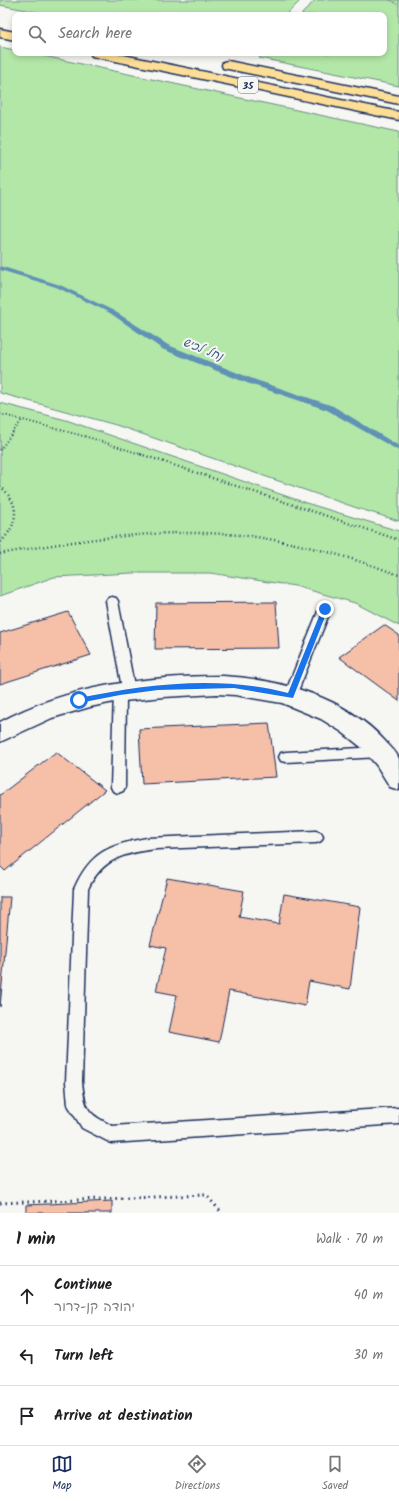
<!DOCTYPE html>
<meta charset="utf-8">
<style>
body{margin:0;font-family:Kalam,"Playpen Sans Hebrew",sans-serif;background:#f6f6f6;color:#202124}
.stop{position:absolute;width:12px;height:12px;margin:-9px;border:3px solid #1a73e8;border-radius:50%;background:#fff}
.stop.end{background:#1a73e8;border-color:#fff;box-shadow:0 1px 4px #0008}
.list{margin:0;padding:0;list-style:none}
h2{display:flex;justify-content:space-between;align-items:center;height:52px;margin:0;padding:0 16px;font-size:17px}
h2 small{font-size:13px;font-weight:400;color:#757577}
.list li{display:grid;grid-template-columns:26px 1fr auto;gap:12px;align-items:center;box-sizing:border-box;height:60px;padding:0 16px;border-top:1px solid #e0e0e0}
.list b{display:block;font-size:15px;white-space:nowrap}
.list p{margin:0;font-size:13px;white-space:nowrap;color:#757577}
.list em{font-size:13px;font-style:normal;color:#757577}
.icon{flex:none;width:22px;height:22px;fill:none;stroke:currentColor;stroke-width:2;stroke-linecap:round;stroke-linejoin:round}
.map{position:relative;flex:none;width:399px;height:1213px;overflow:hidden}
.search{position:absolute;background:#fff;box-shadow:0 2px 6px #0003;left:12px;right:12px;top:12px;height:44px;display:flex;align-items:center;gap:10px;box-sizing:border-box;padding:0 14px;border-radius:8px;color:#757577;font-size:15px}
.sheet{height:232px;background:#fff}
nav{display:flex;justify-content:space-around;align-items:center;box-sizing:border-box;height:56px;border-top:1px solid #e0e0e0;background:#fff;font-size:11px;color:#757577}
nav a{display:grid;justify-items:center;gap:2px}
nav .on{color:#1b2f5e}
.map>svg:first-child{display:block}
.green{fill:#b3e7a8;stroke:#678b83}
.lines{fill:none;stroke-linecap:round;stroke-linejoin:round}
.stream{fill:#6092b5;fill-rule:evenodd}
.building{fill:#f5bfa8;stroke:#1b2f5e}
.lane-casing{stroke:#1b2f5e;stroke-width:3}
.street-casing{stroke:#1b2f5e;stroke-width:3}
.highway-casing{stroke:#1b2f5e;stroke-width:3}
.path-far3{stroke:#1b2f5e;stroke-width:1.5;stroke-dasharray:0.5 2;stroke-linecap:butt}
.path-far2{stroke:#1b2f5e;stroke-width:2;stroke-dasharray:1 2.5;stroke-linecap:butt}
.path-far1{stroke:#1b2f5e;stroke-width:2.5;stroke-dasharray:1 3;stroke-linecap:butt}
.path{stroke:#1b2f5e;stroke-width:3;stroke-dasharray:1.5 4;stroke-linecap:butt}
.lane{fill:#f6f6f2;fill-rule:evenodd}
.street{fill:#f6f6f2;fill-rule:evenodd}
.highway{fill:#fdde96;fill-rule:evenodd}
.route{fill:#1a73e8}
.labels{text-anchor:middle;stroke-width:4;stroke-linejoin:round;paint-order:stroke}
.shield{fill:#f6f6f2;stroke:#5d6b8a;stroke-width:1}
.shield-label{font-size:10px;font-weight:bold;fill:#1b2f5e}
.water-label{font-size:12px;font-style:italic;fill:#385882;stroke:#f6f6f2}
</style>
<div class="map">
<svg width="399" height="1213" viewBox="0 0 399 1213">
<rect width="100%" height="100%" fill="#f6f6f2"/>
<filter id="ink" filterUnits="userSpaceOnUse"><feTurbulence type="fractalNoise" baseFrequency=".025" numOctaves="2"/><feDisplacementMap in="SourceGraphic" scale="8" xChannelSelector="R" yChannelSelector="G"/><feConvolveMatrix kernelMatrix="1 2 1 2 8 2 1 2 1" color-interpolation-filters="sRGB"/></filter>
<g filter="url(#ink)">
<path class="green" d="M0,0H301L286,15H52L0,5Z
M315,0H399V86L259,58L264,53H384V15H301Z
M0,47L15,50V53H30L399,132V521L357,508L116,425L0,393Z
M0,403L66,420L306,503L399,531V626L355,603L295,586L210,573H132L54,577L0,596Z"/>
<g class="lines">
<path class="stream" d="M0,266L60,285L114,311L168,345L253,379L333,406L399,446V451L327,410L247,383L162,349L110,313L56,287L0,270Z"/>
</g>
<path class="building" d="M276,602L279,648L155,649L156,603Z
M68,612L91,655L0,684V633Z
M384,625L399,635V701L339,657Z
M269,723L276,777L142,784L139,729Z
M56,752L105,790L5,871L0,866V795Z
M167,878L244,891L239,917L279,924L284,894L360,907L350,989L309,981L305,1006L229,991L219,1042L169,1032L177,995L156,991L166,948L150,945Z
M0,897H10L0,1007Z
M112,1201V1213H26V1205Z"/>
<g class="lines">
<defs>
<path id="lane" d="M112,597L116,598L118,601L135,691L134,694L126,695L125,787L123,791L118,793L113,791L111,787L114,692L115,689L122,688L106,601L108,598Z
M325,605L329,606L331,609L296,696L295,699L290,701L285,699L284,696L319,609L321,606Z
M380,747L385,748L387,752L385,756L380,757L286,762L281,761L279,757L281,753L286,752Z
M316,831L321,833L323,837L321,841L316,843L156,849C125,853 102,858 88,889L82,1082C85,1111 88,1113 112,1126L399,1108V1124L111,1143L82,1128L68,1105L66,1082L74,889C90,852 109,845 147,838Z"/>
<path id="street" d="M223,676C279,679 345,697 384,740C389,746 397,752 399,759C399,768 399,781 399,790L390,787L377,766L361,747L342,732L321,719L282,703L235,695L217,694L163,697L114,702L90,707L52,718L0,742V722C68,685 147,676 223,676Z"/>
<path id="highway" d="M0,29L15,32V40L0,37Z
M90,53H114L399,112V120L96,57L92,56Z
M228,61L399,96V104L223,68L222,65L223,62Z"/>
</defs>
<use href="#lane" class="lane-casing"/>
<use href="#street" class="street-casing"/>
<use href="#highway" class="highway-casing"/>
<path class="path-far3" d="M390,0L399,5"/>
<path class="path-far2" d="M0,414L91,438L143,455
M0,450L22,420"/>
<path class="path-far1" d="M140,454L399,540
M0,486C21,505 19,523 0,543
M0,554C80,539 175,526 256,537C305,544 353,558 399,575"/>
<path class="path" d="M0,1203L206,1195L222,1213"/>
<use href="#lane" class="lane"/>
<use href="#street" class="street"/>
<use href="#highway" class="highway"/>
</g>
</g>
<path class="route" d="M325,607L328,609L293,698L234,688L158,690L120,695L79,703L75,700L79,698C147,684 219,675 288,693L322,609Z"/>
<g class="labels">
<rect class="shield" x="238" y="77" width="20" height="16" rx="3"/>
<g class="shield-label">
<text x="248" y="89">35</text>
</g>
<g class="water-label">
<text transform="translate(203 349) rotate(22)" y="4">נחל לכיש</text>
</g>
</g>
</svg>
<div class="stop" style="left:79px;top:700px"></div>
<div class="stop end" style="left:325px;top:609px"></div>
<div class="search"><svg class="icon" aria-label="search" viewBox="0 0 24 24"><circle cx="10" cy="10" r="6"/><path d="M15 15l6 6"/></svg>Search here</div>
</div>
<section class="sheet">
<h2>1 min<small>Walk · 70 m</small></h2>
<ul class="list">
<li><svg class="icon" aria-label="ahead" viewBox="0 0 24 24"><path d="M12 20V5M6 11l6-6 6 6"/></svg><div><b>Continue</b><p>יהודה קן-דרור</p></div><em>40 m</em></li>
<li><svg class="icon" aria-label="left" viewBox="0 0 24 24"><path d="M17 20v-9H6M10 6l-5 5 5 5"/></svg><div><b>Turn left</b></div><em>30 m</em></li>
<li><svg class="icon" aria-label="arrive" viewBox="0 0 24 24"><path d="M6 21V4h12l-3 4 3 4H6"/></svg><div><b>Arrive at destination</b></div></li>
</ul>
</section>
<nav>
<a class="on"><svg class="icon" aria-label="map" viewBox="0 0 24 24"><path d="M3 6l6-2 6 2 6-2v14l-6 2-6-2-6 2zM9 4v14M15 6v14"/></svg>Map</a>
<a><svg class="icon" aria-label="directions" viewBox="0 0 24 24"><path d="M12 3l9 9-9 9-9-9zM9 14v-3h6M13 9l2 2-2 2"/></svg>Directions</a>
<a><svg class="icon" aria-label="saved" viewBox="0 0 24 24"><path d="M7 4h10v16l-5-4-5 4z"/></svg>Saved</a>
</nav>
